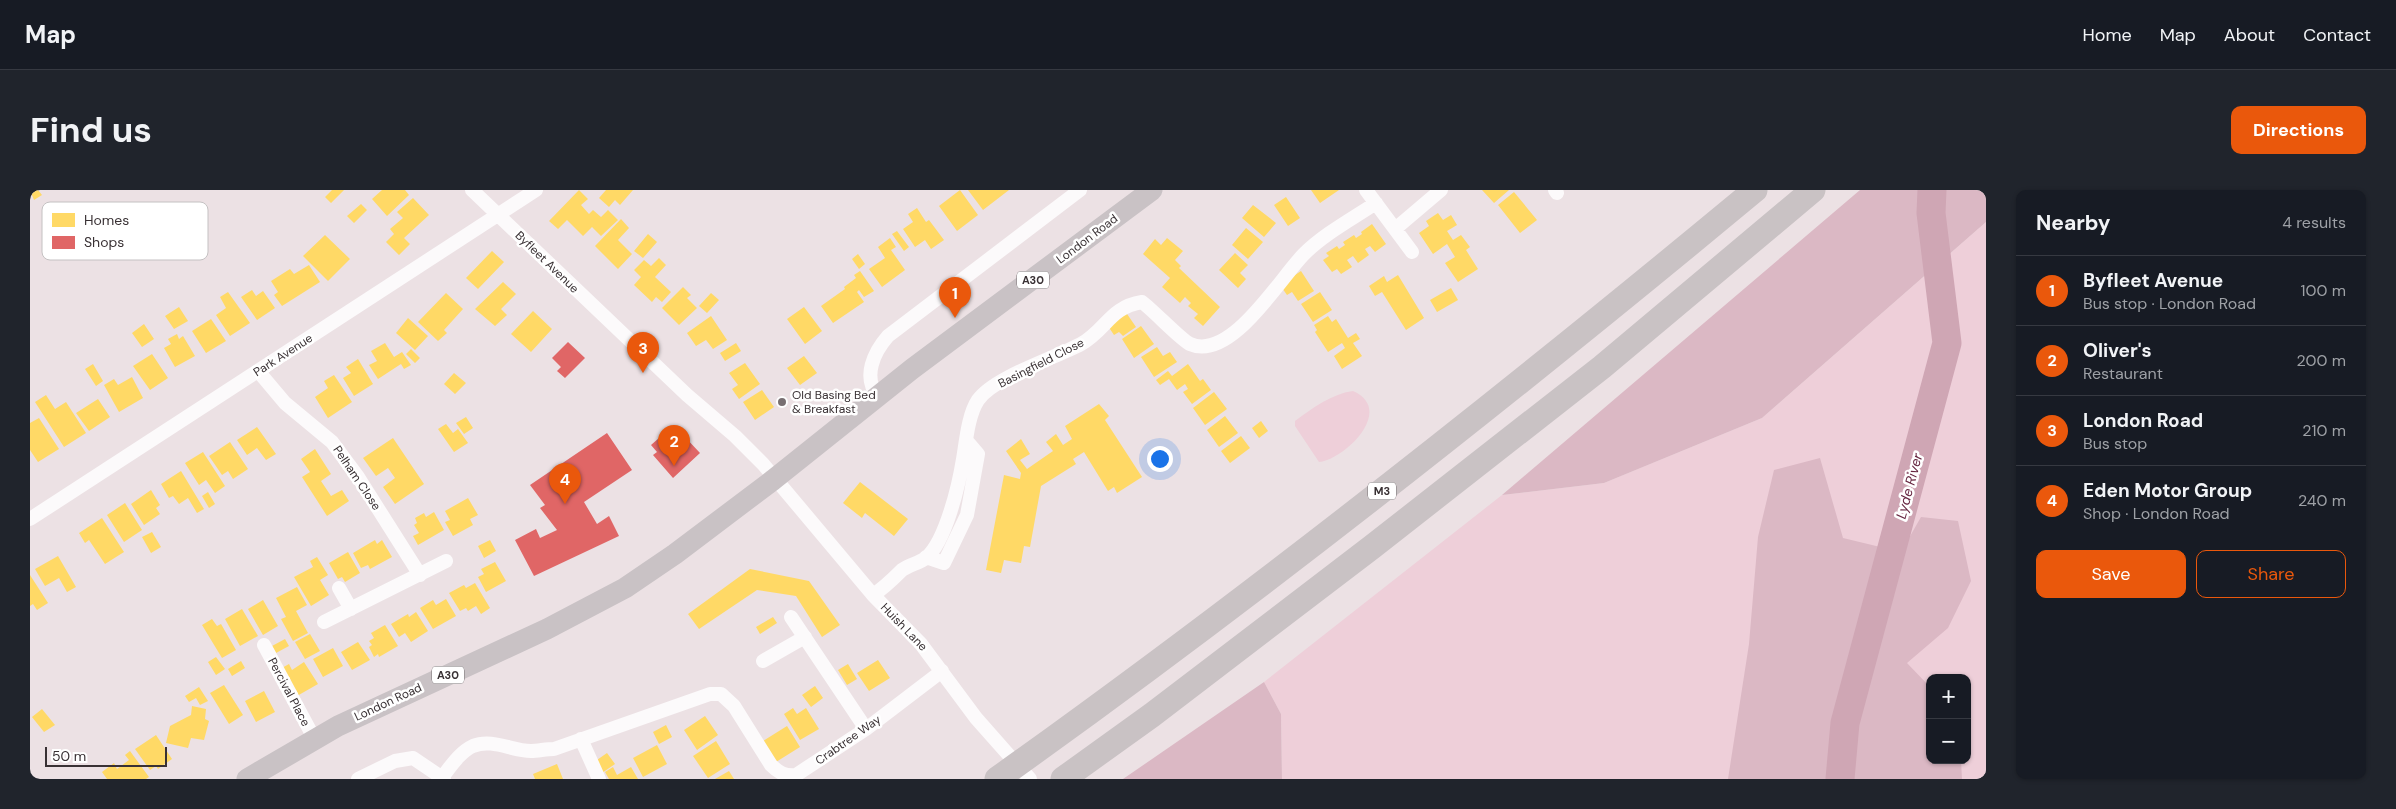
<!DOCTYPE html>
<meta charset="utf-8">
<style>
body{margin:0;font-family:"DM Sans",sans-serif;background:#20242c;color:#f1f3f6}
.controls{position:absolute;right:15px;bottom:15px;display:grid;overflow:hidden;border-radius:10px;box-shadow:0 1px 4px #0004}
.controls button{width:45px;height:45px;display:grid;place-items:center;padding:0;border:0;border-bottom:1px solid #363941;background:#171b24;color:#f1f3f6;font:25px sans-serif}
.scale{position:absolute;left:15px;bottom:12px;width:122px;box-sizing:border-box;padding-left:5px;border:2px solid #393134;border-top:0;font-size:14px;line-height:18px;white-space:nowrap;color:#393134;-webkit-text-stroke:4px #fff;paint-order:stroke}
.you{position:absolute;left:1129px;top:268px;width:18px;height:18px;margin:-12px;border:4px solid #fff;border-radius:50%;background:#1a73e8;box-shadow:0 0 0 8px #1a73e833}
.badge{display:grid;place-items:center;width:32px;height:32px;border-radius:50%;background:#ea580c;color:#fff;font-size:16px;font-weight:700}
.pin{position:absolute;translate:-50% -41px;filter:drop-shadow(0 1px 2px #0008)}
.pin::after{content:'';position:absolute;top:26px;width:18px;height:15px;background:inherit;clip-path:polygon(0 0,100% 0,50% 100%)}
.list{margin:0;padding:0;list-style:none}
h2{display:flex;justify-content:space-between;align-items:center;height:65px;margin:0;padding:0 20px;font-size:21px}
h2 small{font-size:16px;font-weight:400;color:#9ea1a6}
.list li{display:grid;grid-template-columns:32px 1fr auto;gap:15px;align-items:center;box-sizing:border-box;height:70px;padding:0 20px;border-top:1px solid #363941}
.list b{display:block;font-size:19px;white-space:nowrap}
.list p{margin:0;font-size:16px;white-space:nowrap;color:#9ea1a6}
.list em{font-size:16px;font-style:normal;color:#9ea1a6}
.actions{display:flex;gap:10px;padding:15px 20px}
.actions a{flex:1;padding:11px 0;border:1px solid #ea580c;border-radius:10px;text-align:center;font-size:18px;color:#ea580c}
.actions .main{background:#ea580c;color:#fff}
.map{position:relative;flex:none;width:1956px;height:589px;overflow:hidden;border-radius:10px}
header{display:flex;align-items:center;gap:30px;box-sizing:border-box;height:70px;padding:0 25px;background:#171b24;border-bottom:1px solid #363941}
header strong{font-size:24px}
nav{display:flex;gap:28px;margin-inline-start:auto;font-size:18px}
.intro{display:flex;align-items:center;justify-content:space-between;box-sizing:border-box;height:120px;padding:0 30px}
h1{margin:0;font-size:35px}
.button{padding:12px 22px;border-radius:10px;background:#ea580c;color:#fff;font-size:18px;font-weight:700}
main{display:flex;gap:30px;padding:0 30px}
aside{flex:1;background:#171b24;border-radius:10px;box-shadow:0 1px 4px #0004}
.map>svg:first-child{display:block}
.green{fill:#eecfd9;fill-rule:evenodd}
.forest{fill:#dbb8c4}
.homes{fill:#ffd966}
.shops{fill:#e06666}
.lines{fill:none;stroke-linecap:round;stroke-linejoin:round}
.river{stroke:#cfa6b4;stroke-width:29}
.street{stroke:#fcfafb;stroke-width:14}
.primary{stroke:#c9c2c5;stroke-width:21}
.highway{stroke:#c9c2c4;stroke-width:25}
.poi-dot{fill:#786f72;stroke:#fff;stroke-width:2}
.labels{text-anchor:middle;stroke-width:5;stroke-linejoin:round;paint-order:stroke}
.shield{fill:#fff;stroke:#746f71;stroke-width:1}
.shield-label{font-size:11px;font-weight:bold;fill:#393134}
.street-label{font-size:12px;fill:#393134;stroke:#fff}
.poi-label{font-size:12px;fill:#393134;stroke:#fff;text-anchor:start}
.water-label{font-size:14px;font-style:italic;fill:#662540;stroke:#fff}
.key{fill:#fff;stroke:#c4c1c2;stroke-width:1}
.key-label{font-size:14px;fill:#393134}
</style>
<header>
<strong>Map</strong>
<nav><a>Home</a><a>Map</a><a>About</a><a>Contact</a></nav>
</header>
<div class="intro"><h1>Find us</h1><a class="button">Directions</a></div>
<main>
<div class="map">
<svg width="1956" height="589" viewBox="0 0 1956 589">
<rect width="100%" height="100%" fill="#ece1e4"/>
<path class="green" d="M1956,32V589H1252L1251,524L1234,492L1472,305L1574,293L1732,228ZM1900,488H1937V570H1900Z
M1323,201C1366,220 1314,270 1289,272L1265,236V231C1283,218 1301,204 1323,201Z"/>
<path class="forest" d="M1830,0H1956V32L1732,228L1574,293L1472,305Z
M1790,268L1813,348L1871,362L1891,327L1928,331L1941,391L1918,438L1877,473L1900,497V570H1931L1932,589H1698L1719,454L1728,347L1744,280Z
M1234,492L1251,524L1252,589H1093Z"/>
<path class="homes" d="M0,0H8L12,5L4,10Z
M302,0H314L301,13L295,7Z
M352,0H375L379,5L357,26L342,9Z
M549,0L558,9L551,15L559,24L563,20L571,27L578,20L588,30L571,46L562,37L553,46L537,30L528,39L519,31Z
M576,0H603L590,15L585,10L579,17L569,8Z
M930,0L948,25L927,41L909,16Z
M938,0H979L953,20Z
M1281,0H1309L1290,13Z
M1452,0H1479L1464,13Z
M1484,2L1507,30L1490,43L1468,15Z
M1256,7L1270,28L1258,36L1244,15Z
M383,8L399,25L374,48L380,54L369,65L356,52L364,44L360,39L373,28L367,22Z
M331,14L337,20L324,33L317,26Z
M1223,15L1246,33L1234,47L1212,28Z
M887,18L896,32L899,30L914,50L901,59L895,50L885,57L873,39L883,32L878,24Z
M1408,23L1413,30L1421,25L1427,35L1417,41L1423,50L1431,45L1440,57L1436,60L1448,79L1428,92L1415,73L1425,67L1417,54L1403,64L1389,43L1399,36L1396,31Z
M591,29L599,38L588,50L602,64L588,79L565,56Z
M1342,34L1356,54L1345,62L1340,56L1335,59L1339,65L1328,73L1323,66L1317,70L1322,77L1311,84L1307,79L1302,82L1293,70L1299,66L1296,63L1307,56L1309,59L1315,55L1313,52L1324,45L1326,48L1332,44L1331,42Z
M1216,38L1233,52L1218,69L1202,55Z
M867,41L879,57L874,61L862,44Z
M618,44L627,52L613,68L604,61Z
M295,45L320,69L298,91L273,66Z
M860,48L866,57L861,60L875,80L852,97L839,79L855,68L848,57Z
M1137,48L1153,61L1145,70L1151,76L1149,78L1190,117L1173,136L1164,128L1168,124L1158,116L1161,113L1155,107L1150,113L1132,97L1140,88L1113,64L1125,49L1131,55Z
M462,61L474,72L448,99L436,88Z
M1205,63L1218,75L1210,83L1216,89L1208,98L1189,80Z
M828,64L835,74L829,79L822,69Z
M629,68L636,75L625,87L641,102L632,112L626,107L622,112L604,95L611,87L604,80L614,70L621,76Z
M279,75L290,92L252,116L244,105L248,102L241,91L260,79L264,84Z
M830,81L844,101L834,107L829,100L827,102L834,112L803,133L791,116L815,99L814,97L826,88L824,85Z
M1271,81L1284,101L1268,111L1262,102L1257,105L1250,95Z
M1368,85L1394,128L1376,140L1352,102L1345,106L1339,96L1354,86L1357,92Z
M473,92L486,104L471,119L477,125L465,136L445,119Z
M653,97L661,105L657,108L667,118L649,135L632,118Z
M1421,98L1428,110L1407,122L1400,110Z
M222,100L226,106L233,101L245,118L227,130L211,107Z
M198,102L220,133L200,146L186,125L196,118L190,107Z
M1290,102L1302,120L1283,132L1271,114Z
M416,103L433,119L414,140L417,143L408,151L388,132Z
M681,103L689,110L677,123L669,116Z
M149,117L158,131L144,139L135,126Z
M774,117L792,141L775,154L757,129Z
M503,121L522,139L501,162L481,144Z
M1095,121L1106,137L1093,146L1089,142L1084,145L1076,133Z
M681,126L697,150L683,159L676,150L666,156L657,143Z
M1298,126L1302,132L1306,129L1318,148L1326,143L1330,149L1323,153L1332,166L1312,179L1304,166L1315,158L1312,153L1298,162L1285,142L1287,140L1284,135Z
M378,128L398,146L385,160L366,143Z
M181,129L196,151L176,163L162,141Z
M114,134L124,149L112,157L102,143Z
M1111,136L1124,154L1104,168L1092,149Z
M147,144L149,149L153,146L165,166L145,177L134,158L141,154L138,149Z
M355,153L364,167L372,162L381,175L374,179L371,174L348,189L339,175L347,171L341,161Z
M706,153L711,161L695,171L690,163Z
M1127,157L1133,166L1140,162L1147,172L1124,187L1111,167Z
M381,159L390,168L385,173L376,164Z
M122,164L138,188L120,200L103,176Z
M774,166L787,183L770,195L757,178Z
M328,169L343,194L324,206L313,188L321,183L316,177Z
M715,173L730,194L709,209L702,199L708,195L699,183Z
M63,174L73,191L66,196L55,179Z
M1158,174L1170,191L1173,189L1181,200L1162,214L1153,202L1158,199L1155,194L1147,200L1139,189L1130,195L1126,190L1138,181L1142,186Z
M424,183L436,193L425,204L414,194Z
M304,185L322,212L298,228L285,207L298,198L294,191Z
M102,187L113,208L89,222L74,195L84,189L88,195Z
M732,200L744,217L725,230L713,212Z
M1184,202L1197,219L1175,235L1163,218Z
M16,205L25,219L36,212L56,243L34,257L5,212Z
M68,209L80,227L59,241L46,223Z
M1069,214L1079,226L1075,230L1112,287L1087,303L1084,297L1078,301L1054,262L1043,269L1046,274L1011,296L1000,357L994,356L991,373L974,370L971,383L956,380L974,285L990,289L991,283L976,261L991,249L1000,264L990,270L997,279L1023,261L1016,252L1026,244L1033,255L1042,249L1035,236Z
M1195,226L1208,243L1189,257L1177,240Z
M436,227L443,238L434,244L426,233Z
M9,228L29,259L8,272L0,260V233Z
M1231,231L1238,241L1229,248L1222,238Z
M416,234L423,243L428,239L438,253L424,262L408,239Z
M227,237L246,264L236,270L227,258L217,265L207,250Z
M1211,246L1220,258L1200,273L1191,261Z
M363,248L394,294L365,314L353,297L365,288L358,278L346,286L333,268Z
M200,252L218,279L203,289L198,281L192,285L179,266Z
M285,259L301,284L291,291L301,306L312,300L319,311L297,326L272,287L280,282L271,269Z
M173,262L195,296L185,303L176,290L169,295L155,273Z
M151,281L174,319L167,323L158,308L149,314L143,306L139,308L131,294Z
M830,292L878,329L864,346L835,323L832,328L813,313Z
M121,300L130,315L126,318L130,324L114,335L101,314Z
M178,302L185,314L179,318L172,306Z
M438,308L448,325L440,329L443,335L423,346L415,332L420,330L415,321Z
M95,313L112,340L94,352L77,325Z
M404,322L414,340L388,355L383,346L389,343L384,335L387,333L385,328L394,323L396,327Z
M72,328L94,362L75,374L59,350L55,353L49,343Z
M122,342L131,357L121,363L112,347Z
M345,350L347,354L352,350L362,367L340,379L338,375L331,378L323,363Z
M460,350L466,361L454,368L448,356Z
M318,362L330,383L315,392L312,387L308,389L299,373Z
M28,366L46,397L37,402L29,388L15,396L5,379Z
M287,367L298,385L290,390L299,405L281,416L264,387L283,377L280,371Z
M465,372L476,391L456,402L448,387L454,384L451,379Z
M720,379L779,391L810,435L792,447L766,406L727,400L669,439L658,424Z
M0,385L18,413L7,420L3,414L0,416Z
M445,393L460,418L451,424L446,416L438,421L436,418L430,421L419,403L434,395L436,398Z
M267,397L277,415L266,421L278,443L263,451L251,429L256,427L246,408Z
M416,409L426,426L403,439L390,418L403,410L406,415Z
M233,410L248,436L233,445L218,419Z
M212,419L228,446L210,456L195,429Z
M386,422L398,441L381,452L375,443L369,447L361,434L378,424L379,427Z
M743,427L747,433L730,444L726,437Z
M182,429L187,436L191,434L206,460L192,468L172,435Z
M355,435L368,456L349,467L348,464L344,467L339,457L342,455L339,451L344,448L341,443Z
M280,444L290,461L275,469L265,452Z
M255,449L259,456L246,463L242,456Z
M328,452L340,470L322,480L311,462Z
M303,458L313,476L293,487L283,469Z
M186,467L195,479L186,485L178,472Z
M848,470L860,488L839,501L827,483Z
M211,471L215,478L202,486L198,479Z
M274,472L288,494L267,506L250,479L259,474L262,480Z
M818,474L827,489L817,495L808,480Z
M194,495L213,525L199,534L180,503Z
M785,496L793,508L781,517L772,505Z
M169,497L178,511L170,515L166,508L159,512L155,506Z
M234,501L245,522L226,532L215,511Z
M162,516L176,519L175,529L179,531L174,550L161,548L158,558L136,553L140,536L161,525Z
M763,518L767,524L776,518L789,539L770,550L754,524Z
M12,519L25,535L14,542L2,527Z
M675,526L688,545L667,560L654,540Z
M636,535L642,547L629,554L623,542Z
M757,536L770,557L746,572L733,551Z
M126,545L142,569L128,579L126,576L120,580L105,559Z
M686,551L700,574L678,588L663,566Z
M627,555L637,574L613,587L603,568Z
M100,561L119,587L116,589H77L72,582L84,573L87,579L99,570L95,565Z
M577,563L585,574L572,583L564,572Z
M527,574L533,589H505L503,584Z
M583,577L587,585L601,577L608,589H579L575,582Z
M699,581L704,589H685Z"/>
<path class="shops" d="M538,152L555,168L535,188L527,181L531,177L522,168Z
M577,243L602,280L554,312L567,334L579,326L589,346L504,386L485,350L506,339L510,348L527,340L510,318L515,315L500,295Z
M654,246L670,263L643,288L623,265L627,262L621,255L629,248L635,254L643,247L647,251Z"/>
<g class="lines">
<path class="river" d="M1810,589L1815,533L1917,153L1901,23L1902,0"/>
<path class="street" d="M442,0L657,205L705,246L733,274L843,405L891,454L946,528L1000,589
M1336,0L1382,62
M1525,0L1527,3
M1365,39L1411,0
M228,181L255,213L302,252L328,287L390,385
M848,206C832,187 844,162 858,146L1050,0
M0,329L506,0
M896,367L914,373L937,325L948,264L936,250
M309,398L321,419
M843,405C854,398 863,389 872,380C879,375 889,373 896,368C916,351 929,294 933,269C936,252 938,225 948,210C964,187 1025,168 1051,154C1076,140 1080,117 1112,112C1124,121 1151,150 1160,154C1201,172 1250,88 1274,64C1294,44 1322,29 1346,13
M761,427L836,539
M294,432L416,371
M234,455L284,548
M733,471L775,447
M551,549L569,589
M413,586C421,576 430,562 443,556C462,548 482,561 501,561C508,561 516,559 524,559L680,504H691L704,516L741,575C749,583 755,586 766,585L836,539L912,481
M328,589L365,571L383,568L414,589"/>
<path class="primary" d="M217,589L308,536L517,439L595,398L645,364L743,290L882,179L1122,0"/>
<path class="highway" d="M967,589C1228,403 1479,204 1725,0
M1033,589L1122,525L1342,357L1572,177L1783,0"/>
</g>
<circle class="poi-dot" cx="752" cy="212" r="5"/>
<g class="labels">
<g class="shield">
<rect x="987" y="81.5" width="32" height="17" rx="4"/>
<rect x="1338" y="292.5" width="28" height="17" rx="4"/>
<rect x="402" y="476.5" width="32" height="17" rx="4"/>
</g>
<g class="shield-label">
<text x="1003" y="94">A30</text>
<text x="1352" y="305">M3</text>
<text x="418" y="489">A30</text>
</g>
<g class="street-label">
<text transform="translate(1057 49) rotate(-37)" y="4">London Road</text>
<text transform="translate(517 72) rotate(44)" y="4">Byfleet Avenue</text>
<text transform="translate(253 165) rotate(-33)" y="4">Park Avenue</text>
<text transform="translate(1011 173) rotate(-27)" y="4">Basingfield Close</text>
<text transform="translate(327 288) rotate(56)" y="4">Pelham Close</text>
<text transform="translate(874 437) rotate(46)" y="4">Huish Lane</text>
<text transform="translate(259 502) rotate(62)" y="4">Percival Place</text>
<text transform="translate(358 512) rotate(-25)" y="4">London Road</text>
<text transform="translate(818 550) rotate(-35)" y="4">Crabtree Way</text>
</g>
<g class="poi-label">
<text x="762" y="209">Old Basing Bed<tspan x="762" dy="14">&amp; Breakfast</tspan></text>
</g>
<g class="water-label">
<text transform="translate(1879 296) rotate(-75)" y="5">Lyde River</text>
</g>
</g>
<rect x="12" y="12" width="166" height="58" rx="8" class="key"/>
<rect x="22" y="23" width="23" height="14" fill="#ffd966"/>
<rect x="22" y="46" width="23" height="13" fill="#e06666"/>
<g class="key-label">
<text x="54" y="35">Homes</text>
<text x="54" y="57">Shops</text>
</g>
</svg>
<div class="controls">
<button>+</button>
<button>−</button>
</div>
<div class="scale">50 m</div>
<div class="you"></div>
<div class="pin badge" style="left:925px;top:128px">1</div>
<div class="pin badge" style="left:644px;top:276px">2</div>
<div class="pin badge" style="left:613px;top:183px">3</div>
<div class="pin badge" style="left:535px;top:314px">4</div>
</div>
<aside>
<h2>Nearby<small>4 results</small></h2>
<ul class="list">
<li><span class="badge">1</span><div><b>Byfleet Avenue</b><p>Bus stop · London Road</p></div><em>100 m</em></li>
<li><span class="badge">2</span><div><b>Oliver's</b><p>Restaurant</p></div><em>200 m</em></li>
<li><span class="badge">3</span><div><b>London Road</b><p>Bus stop</p></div><em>210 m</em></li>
<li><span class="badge">4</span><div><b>Eden Motor Group</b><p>Shop · London Road</p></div><em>240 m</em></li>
</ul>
<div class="actions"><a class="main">Save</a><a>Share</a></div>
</aside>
</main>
